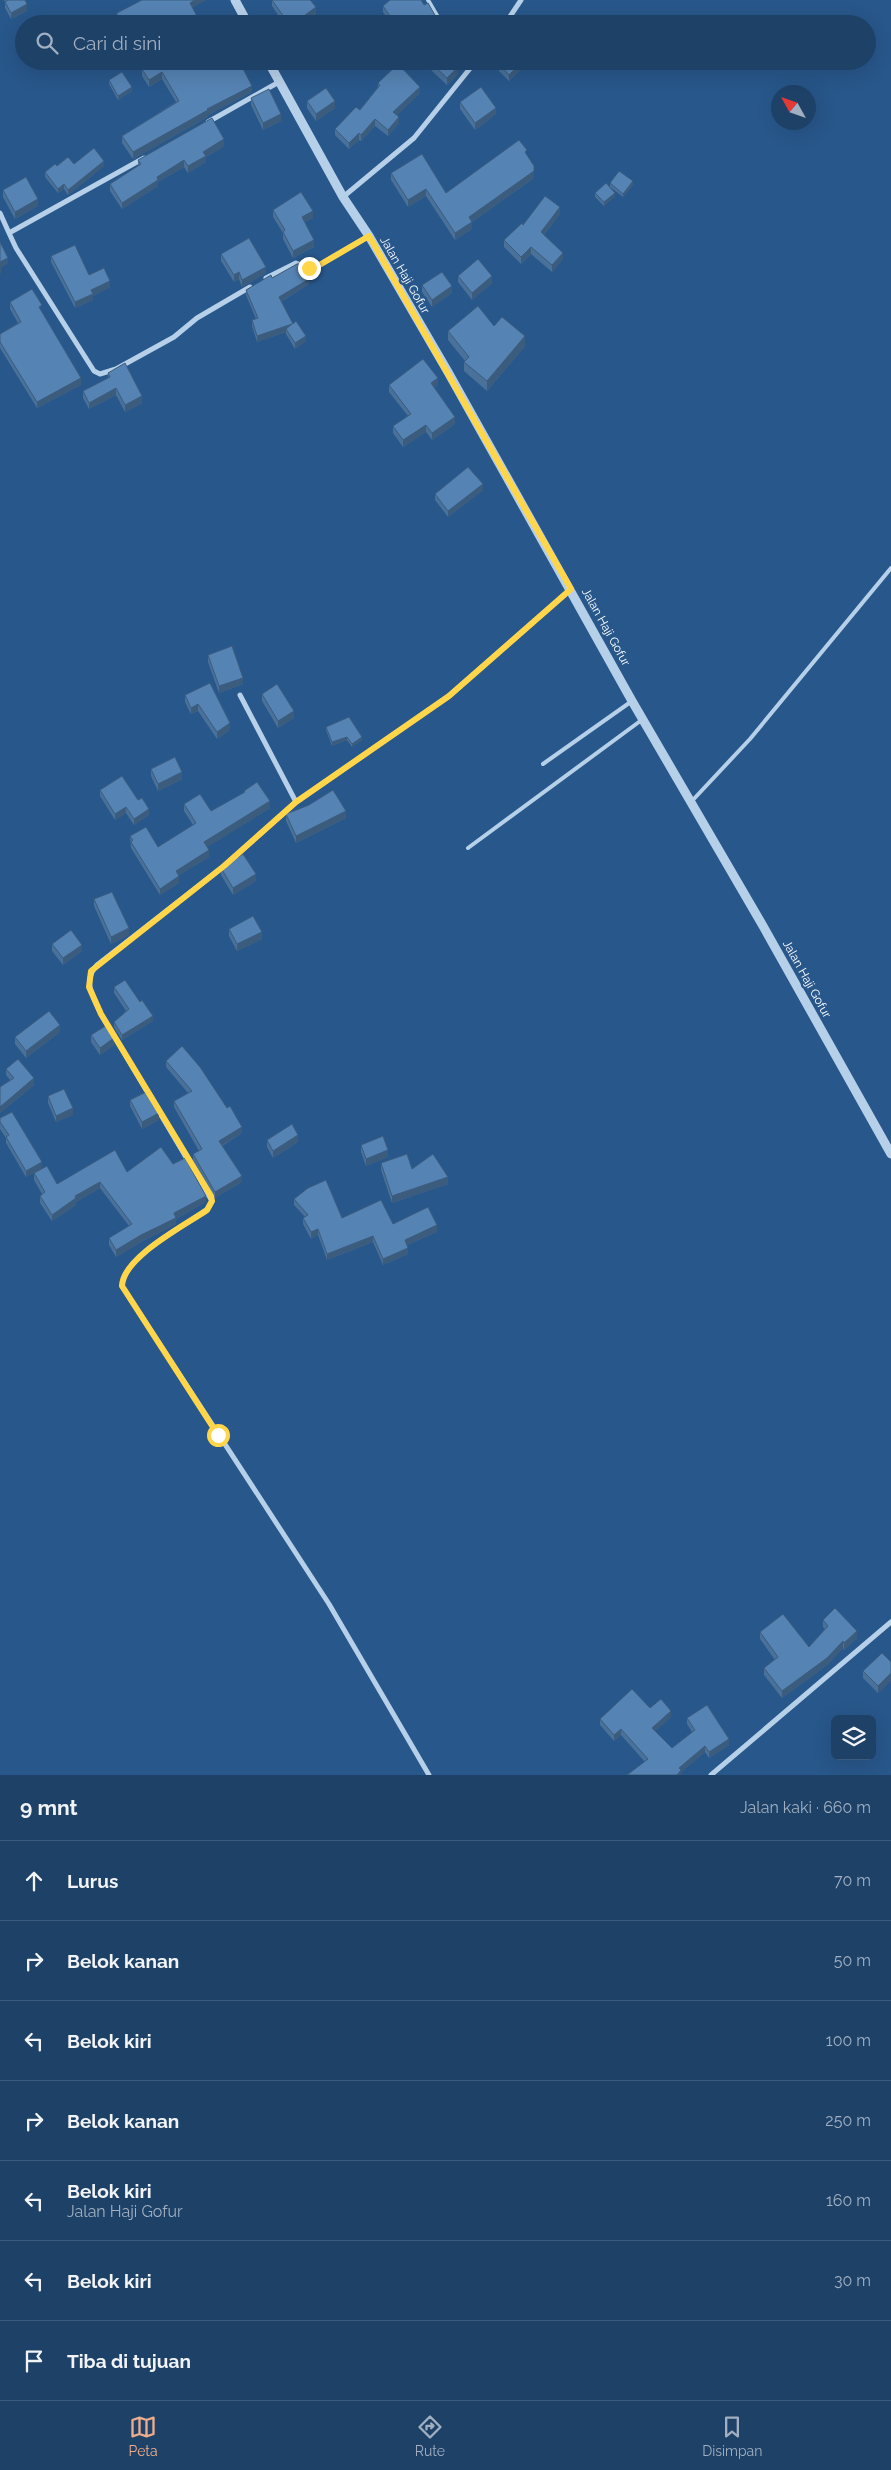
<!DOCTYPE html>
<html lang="id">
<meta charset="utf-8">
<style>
body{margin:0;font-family:Raleway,sans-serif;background:#26486e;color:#f1f3f6}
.controls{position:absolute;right:15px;bottom:15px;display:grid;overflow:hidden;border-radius:8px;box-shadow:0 5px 20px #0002}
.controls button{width:45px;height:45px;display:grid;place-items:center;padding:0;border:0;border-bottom:1px solid #3c5a7c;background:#1e4168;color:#f1f3f6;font:25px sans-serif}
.compass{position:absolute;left:771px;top:85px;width:45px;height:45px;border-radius:50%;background:#1e4168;box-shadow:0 5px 20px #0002;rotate:310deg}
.stop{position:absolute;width:15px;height:15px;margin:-11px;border:4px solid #ffd54a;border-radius:50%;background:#fff}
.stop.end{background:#ffd54a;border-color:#fff;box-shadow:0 1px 5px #0008}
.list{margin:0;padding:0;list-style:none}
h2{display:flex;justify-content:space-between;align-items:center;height:65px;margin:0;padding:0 20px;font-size:21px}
h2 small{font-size:16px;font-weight:400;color:#a1afc0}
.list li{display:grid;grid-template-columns:32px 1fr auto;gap:15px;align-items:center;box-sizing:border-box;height:80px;padding:0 20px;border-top:1px solid #3c5a7c}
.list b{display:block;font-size:19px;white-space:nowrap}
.list p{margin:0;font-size:16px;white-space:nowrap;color:#a1afc0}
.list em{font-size:16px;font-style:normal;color:#a1afc0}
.icon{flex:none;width:28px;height:28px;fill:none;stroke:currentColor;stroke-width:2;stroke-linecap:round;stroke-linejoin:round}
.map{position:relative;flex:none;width:891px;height:1775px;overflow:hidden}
.search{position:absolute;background:#1e4168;box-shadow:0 5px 20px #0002;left:15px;right:15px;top:15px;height:55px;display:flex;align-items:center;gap:12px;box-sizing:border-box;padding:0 18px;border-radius:28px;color:#a1afc0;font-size:19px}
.sheet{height:625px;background:#1e4168}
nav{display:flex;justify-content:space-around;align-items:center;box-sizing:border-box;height:70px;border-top:1px solid #3c5a7c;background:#1e4168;font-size:14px;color:#a1afc0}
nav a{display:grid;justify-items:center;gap:2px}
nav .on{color:#eead8d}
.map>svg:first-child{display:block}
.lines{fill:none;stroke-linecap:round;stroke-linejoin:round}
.service{stroke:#b7d0e9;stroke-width:4}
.minor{stroke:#b7d0e9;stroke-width:5}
.tertiary{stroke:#b7d0e9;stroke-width:9}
.wall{fill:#49719a}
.shaded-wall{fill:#3c5c7d}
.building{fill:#5583b3;stroke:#3c5c7d}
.route{stroke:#ffd54a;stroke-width:6}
.labels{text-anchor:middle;stroke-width:5;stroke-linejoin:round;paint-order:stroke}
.street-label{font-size:12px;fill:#fff;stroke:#28578b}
</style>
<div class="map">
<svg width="891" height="1775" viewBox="0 0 891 1775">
<rect width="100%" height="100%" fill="#28578b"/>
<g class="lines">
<path class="service" d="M428,0L442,24
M543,764L632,701
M691,802L750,739L891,568
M468,848L643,719"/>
<path class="minor" d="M505,24L521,0
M208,122L279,82
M144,158L9,233L16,248L94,371L100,374L116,369L174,337L197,318L250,287
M343,197L414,138L476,61
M0,213L9,233
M266,278L296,263L309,268L316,267L369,236
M240,695L296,802
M429,1775L329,1604L122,1286C123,1257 184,1226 207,1210L212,1201L101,1014C93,996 82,981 97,965L224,866L296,802L449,696L571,589
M711,1775L891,1622"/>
<path class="tertiary" d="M235,0L248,24
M268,61L343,197L369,236L448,372L632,701L763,926L891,1154"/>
</g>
<path class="wall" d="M4,0H25L27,11L11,19L5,8V2Z
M272,0L316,14L302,24H284L272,6Z
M424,5L440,24H387L388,19L383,12V6Z
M154,61L252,92L208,115V117L133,159L122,143V136L176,102L162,79L149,87L142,76V69Z
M426,61H451L458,74L447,85L432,71Z
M502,61H530L509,81L499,71V64Z
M109,80L132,91L118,100L109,84Z
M378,83L420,93L397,115L399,123L388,136L375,126L361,141L359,140L349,149L335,135V129L360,110L378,87Z
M251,98L281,121L263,130L251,105Z
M307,101L335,108L316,121L307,108Z
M460,102L496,114L475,130L460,109Z
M224,146L206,157V162L188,173L184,167L158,182V186L122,209L110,191V184L138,166V160Z
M527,155L534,178L472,222V229L455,240L426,196L408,207L391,180V173L446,193Z
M74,164L104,166L68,195L64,189L58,193L45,177V172L57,166Z
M610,183L633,185L623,197L610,187Z
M3,190L38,206L15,219L3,197Z
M595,193L615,196L604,206L595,197Z
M273,210L313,218L305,222L314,247L293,258L283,239V233L273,217Z
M560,214L544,235L563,259L552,272L531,254L521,264L504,247V240L523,225Z
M221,254L266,273L242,287L239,279L234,282L221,261Z
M51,256L89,275L110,287L93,296V300L75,308L51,262Z
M458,276L492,283L472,300L458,282Z
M309,284L281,302L293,324L306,341L295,349L286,334V332L257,342L252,326V320L256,319L246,295V290Z
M422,285L452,293L432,307L422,292Z
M10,302L81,385L37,408L0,348V334L18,323L10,309Z
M494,326L525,346L487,391L464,371V362L465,361L448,340V331Z
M108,373L142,403L125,412L116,395L89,409L83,398V391L108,378Z
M389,385H438L434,388L455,424L432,440L426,432L403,447L393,433V426L408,416L389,392Z
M483,490L448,517L435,500V494Z
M208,655L243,684L219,693L208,662Z
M210,683L230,730L217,739L198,711L191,714L185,702V695Z
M262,694L294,718L278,728L262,701Z
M326,727L362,740L352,747L347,740L332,746L326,730Z
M151,769L182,779L158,791L151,776Z
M100,790L138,800L149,815L134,825L126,813L115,820L100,796Z
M244,791L270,808L207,847L209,857L179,875V883L160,895L131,848L130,836L158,847L193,825L184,811V804L211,811L244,793Z
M286,814L346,818L296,843L286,821Z
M221,868L256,881L233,895L221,875Z
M94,899L129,935L111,944L94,906Z
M229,929L262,939L237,951L229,936Z
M52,944L82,951L63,965L52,951Z
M114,987L153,1021L122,1040L114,1027V1022L126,1011L114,993Z
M60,1032L26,1058L15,1044V1037Z
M91,1035L114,1045L100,1055L91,1042Z
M166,1061L242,1133L222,1146L242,1182L215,1198L193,1160V1154L199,1151L174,1107V1101L188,1093L166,1067Z
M6,1069L34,1085L0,1113V1087L10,1080L6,1075Z
M48,1096L73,1115L56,1122L48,1103Z
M130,1100L159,1120L142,1129L130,1106Z
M0,1118L42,1168L26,1177L6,1143V1138L0,1129Z
M267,1140L298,1142L273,1158L267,1147Z
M361,1145L388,1157L366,1166L361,1152Z
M381,1163L412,1169L448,1184L392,1203L381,1170Z
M173,1164L206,1202L176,1219V1224L141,1242L116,1257L109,1245V1238L129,1226L100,1188L76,1202V1205L52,1221L40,1203V1196L42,1194L34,1180V1173L57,1184Z
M294,1199L342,1218L393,1224L437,1232L407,1245L408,1254L383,1265L373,1242L327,1260L318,1235L311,1239L303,1224V1218L305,1217L294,1205Z
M823,1620L857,1638L844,1650L843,1648L827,1665L782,1698L764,1675V1668L775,1660L760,1639V1632L809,1647L825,1629L823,1627Z
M891,1662V1680L878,1693L863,1678V1671Z
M650,1708L671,1717L655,1731L672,1748L692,1732L687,1724V1718L729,1745L709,1758L705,1752L681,1772V1775L645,1762L621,1735L614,1741L600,1725V1719Z"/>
<path class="shaded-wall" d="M195,0H205V1L190,9V3Z
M27,4V11L11,19V13Z
M316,7V14L302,24H293Z
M523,61H530L509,81V75Z
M458,67V74L447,85V78Z
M162,72V79L149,87V80Z
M252,86V92L208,115V117L133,159V152L207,109Z
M132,87V91L118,100V96Z
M420,87V93L393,119V112Z
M335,101V108L316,121V114Z
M496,108V114L475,130V123Z
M281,114V121L263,130V123Z
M399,117V123L388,136V130Z
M375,119V126L361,141V135Z
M359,133V140L349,149V143Z
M224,139V146L206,157V162L188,173V166L203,152Z
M184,160V167L158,182V186L122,209V203L157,177Z
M104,161V166L68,195V190Z
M534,171V178L469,224V217Z
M633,181V185L623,197V194Z
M64,184V189L58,193V189Z
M426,189V196L408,207V200Z
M615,193V196L604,206V202Z
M38,199V206L15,219V212Z
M560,207V214L541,239V232Z
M313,211V218L302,224V217Z
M472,222V229L455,240V233Z
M314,240V247L293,258V251Z
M531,247V254L521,264V257Z
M563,253V259L552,272V265Z
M8,258V264L1,268V273L0,274V262Z
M266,267V273L242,287V280Z
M239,272V279L234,282V275Z
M492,276V283L472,300V293Z
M309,279V284L279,303V297Z
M110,281V287L93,296V300L75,308V302L91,290Z
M452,286V293L432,307V300Z
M292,324L286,329V332L257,342V336Z
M306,336V341L295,349V343Z
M525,336V346L487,391V381Z
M81,378V385L37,408V402Z
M438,378V385L431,390V383Z
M116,388V395L89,409V403Z
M142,396V403L125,412V405Z
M455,417V424L432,440V433Z
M426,425V432L403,447V440Z
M483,484V490L448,517V511Z
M243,678V684L219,693V686Z
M198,704V711L191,714V708Z
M294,711V718L278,728V721Z
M230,723V730L217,739V732Z
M347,737V740L332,746V742Z
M362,737V740L352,747V744Z
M182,772V779L158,791V784Z
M270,801V808L204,849V842Z
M126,807V813L115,820V814Z
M149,809V815L134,825V819Z
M346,811V818L296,843V836Z
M209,850V857L176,877V871Z
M256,874V881L233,895V888Z
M179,876V883L160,895V889Z
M129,928V935L111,944V937Z
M262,932V939L237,951V944Z
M82,945V951L63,965V958Z
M153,1016V1021L122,1040V1035Z
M60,1025V1032L26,1058V1051Z
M114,1038V1045L100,1055V1048Z
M34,1078V1085L0,1113V1107Z
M73,1108V1115L56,1122V1116Z
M159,1113V1120L142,1129V1122Z
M242,1127V1133L219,1147V1141Z
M298,1135V1142L273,1158V1151Z
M388,1150V1157L366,1166V1159Z
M42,1162V1168L26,1177V1171Z
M242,1176V1182L215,1198V1192Z
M448,1177V1184L392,1203V1196Z
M100,1182V1188L76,1202V1205L52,1221V1215L75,1196Z
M206,1196V1202L176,1219V1224L141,1242L116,1257V1250L174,1213Z
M437,1225V1232L405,1246V1240Z
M318,1229V1235L311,1239V1232Z
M373,1236V1242L327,1260V1254Z
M408,1248V1254L383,1265V1259Z
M857,1631V1638L844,1650V1643Z
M843,1641V1648L827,1665L782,1698V1691Z
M891,1673V1680L878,1693V1686Z
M671,1711V1717L652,1734V1728Z
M621,1729V1735L614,1741V1735Z
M729,1739V1745L709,1758V1752Z
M705,1746V1752L681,1772V1775H677L679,1768Z"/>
<path class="building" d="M8,0H25L27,4L11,13L5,2Z
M142,0H195L190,3L201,24H103L117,15V13Z
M272,0H310L316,7L293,24H289Z
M390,0H421L424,5L428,3L440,24H391L387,20L390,16L383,6Z
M538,16L546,24H531Z
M154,61H239L252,86L207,109L208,110L133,152L122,136L179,101L162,72L149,80L142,69Z
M430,61H451L458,67L447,78L432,64Z
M502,61H523L509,75L499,64Z
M398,64L420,87L393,112L399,117L388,130L375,119L361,135L359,133L349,143L335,129L356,107L360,110L380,85L378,83Z
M122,72L132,87L118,96L109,80Z
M481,87L496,108L475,123L460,102Z
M326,88L335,101L316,114L307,101Z
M269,89L281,114L263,123L251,98Z
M212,118L224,139L203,152L206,156L188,166L184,160L157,177L158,180L122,203L110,184L141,164L138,160Z
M519,140L527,150L525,152L534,166V171L469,217L472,222L455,233L426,189L408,200L391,173L422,154L446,193Z
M94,148L104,161L68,190L64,184L58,189L45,172L55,164L57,166L68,157L74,164Z
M619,171L633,181L623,194L610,183Z
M26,177L38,199L15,212L3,190Z
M606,183L615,193L604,202L595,193Z
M301,192L313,211L302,217L314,240L293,251L283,232L285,230L273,210Z
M545,196L560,207L541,232L563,253L552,265L531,247L521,257L504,240L522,223L523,225Z
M249,238L266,267L242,280L239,272L234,275L221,254Z
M0,242L8,258L0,262Z
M75,245L89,275L104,268L110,281L91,290L93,294L75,302L51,256Z
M478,259L492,276L472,293L458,276Z
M297,264H301L309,279L279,297L293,324L296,321L306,336L295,343L286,329L292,324L257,336L252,320L258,318L246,290L271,275L272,278Z
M442,272L452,286L432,300L422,285Z
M32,289L42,305L39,307L81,378L37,402L0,342V334L21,322L10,302Z
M478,306L494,326L502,317L525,336L487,381L464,362L469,357L448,331Z
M423,359L438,378L431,383L455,417L432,433L426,425L403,440L393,426L411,414L389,385Z
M125,363L142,396L125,405L116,388L89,403L83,391L110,377L108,373Z
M468,467L483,484L448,511L435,494Z
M232,646L243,678L219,686L208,655Z
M210,683L230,723L217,732L198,704L191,708L185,695Z
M277,684L294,711L278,721L262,694Z
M349,717L362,737L352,744L347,737L332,742L326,727Z
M175,757L182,772L158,784L151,769Z
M122,776L138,800L142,798L149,809L134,819L126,807L115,814L100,790Z
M257,782L270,801L204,842L209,850L176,871L179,876L160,889L131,842L133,840L130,836L146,827L158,847L196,823L184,804L200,794L211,811L245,792L244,791Z
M333,790L346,811L296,836L286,814L309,805Z
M243,854L256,874L233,888L221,868Z
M112,892L129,928L111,937L94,899Z
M253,916L262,932L237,944L229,929Z
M71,930L82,945L63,958L52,944Z
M125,980L140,1002L142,1000L153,1016L122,1035L114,1022L129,1009L114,987Z
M49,1011L60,1025L26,1051L15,1037Z
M107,1025L114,1038L100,1048L91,1035Z
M182,1046L200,1067L227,1108L230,1106L242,1127L219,1141L242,1176L215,1192L193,1154L202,1149L174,1101L192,1091L166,1061Z
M18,1059L34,1078L0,1107V1087L14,1078L6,1069Z
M64,1089L73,1108L56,1116L48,1096Z
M146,1092L159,1113L142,1122L130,1100Z
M12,1112L42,1162L26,1171L6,1137L9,1135L0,1122V1118Z
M292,1124L298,1135L273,1151L267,1140Z
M383,1136L388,1150L366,1159L361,1145Z
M161,1147L173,1164L185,1158L206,1196L174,1213L176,1218L141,1235L116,1250L109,1238L132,1224L100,1182L75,1196L76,1198L52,1215L40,1196L45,1192L34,1173L47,1166L57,1184L115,1150L127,1172Z
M407,1154L412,1169L433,1154L448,1177L392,1196L381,1163Z
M326,1180L342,1218L381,1200L393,1224L428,1207L437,1225L405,1240L408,1248L383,1259L373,1236L327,1254L318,1229L311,1232L303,1218L308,1215L294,1199L308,1188Z
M835,1608L857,1631L844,1643L843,1641L827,1658L782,1691L764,1668L778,1657L760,1632L783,1614L809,1647L828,1626L823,1620Z
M882,1653L891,1662V1673L878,1686L863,1671Z
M632,1689L650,1708L661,1699L671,1711L652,1728L672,1748L695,1730L687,1718L707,1705L729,1739L709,1752L705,1746L679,1768L681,1770L677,1775H627L648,1759L621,1729L614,1735L600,1719Z"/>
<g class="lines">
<path class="route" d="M218,1435L122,1286C123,1257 184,1226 207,1210L212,1201L211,1196L101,1014L89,987L91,971L224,866L296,802L449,696L571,589L369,236L316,267L309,268"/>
</g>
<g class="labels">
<g class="street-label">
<text transform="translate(405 275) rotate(60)" y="4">Jalan Haji Gofur</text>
<text transform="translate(606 627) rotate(61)" y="4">Jalan Haji Gofur</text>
<text transform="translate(807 979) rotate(61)" y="4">Jalan Haji Gofur</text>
</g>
</g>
</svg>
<div class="controls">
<button><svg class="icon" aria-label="layers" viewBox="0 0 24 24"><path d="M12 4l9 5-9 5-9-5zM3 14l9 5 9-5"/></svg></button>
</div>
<svg class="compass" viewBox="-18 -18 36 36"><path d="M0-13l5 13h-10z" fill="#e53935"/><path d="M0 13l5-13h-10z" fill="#a1afc0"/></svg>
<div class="stop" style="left:218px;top:1435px"></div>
<div class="stop end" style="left:309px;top:268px"></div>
<div class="search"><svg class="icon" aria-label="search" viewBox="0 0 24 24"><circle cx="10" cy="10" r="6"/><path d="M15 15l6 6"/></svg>Cari di sini</div>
</div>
<section class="sheet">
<h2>9 mnt<small>Jalan kaki · 660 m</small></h2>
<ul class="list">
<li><svg class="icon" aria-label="ahead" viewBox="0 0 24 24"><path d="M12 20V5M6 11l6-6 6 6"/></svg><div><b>Lurus</b></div><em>70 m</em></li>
<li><svg class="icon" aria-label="right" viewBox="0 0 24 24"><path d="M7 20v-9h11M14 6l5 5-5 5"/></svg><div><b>Belok kanan</b></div><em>50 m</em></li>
<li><svg class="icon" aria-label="left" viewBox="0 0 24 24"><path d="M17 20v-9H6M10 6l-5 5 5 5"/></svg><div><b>Belok kiri</b></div><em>100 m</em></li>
<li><svg class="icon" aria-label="right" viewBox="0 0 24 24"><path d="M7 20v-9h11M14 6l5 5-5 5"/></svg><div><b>Belok kanan</b></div><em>250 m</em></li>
<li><svg class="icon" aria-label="left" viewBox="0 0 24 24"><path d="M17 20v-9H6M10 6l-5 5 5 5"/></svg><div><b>Belok kiri</b><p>Jalan Haji Gofur</p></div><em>160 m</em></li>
<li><svg class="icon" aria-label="left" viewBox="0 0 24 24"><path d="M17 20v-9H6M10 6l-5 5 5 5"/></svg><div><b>Belok kiri</b></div><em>30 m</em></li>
<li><svg class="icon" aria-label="arrive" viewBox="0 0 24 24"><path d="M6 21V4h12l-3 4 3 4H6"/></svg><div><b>Tiba di tujuan</b></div></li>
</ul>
</section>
<nav>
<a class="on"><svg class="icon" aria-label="map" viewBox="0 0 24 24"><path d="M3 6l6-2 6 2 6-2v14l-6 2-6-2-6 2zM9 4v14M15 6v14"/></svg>Peta</a>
<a><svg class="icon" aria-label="directions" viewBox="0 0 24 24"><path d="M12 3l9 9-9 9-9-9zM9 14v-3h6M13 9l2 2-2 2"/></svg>Rute</a>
<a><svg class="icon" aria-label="saved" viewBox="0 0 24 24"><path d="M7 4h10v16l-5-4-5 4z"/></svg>Disimpan</a>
</nav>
